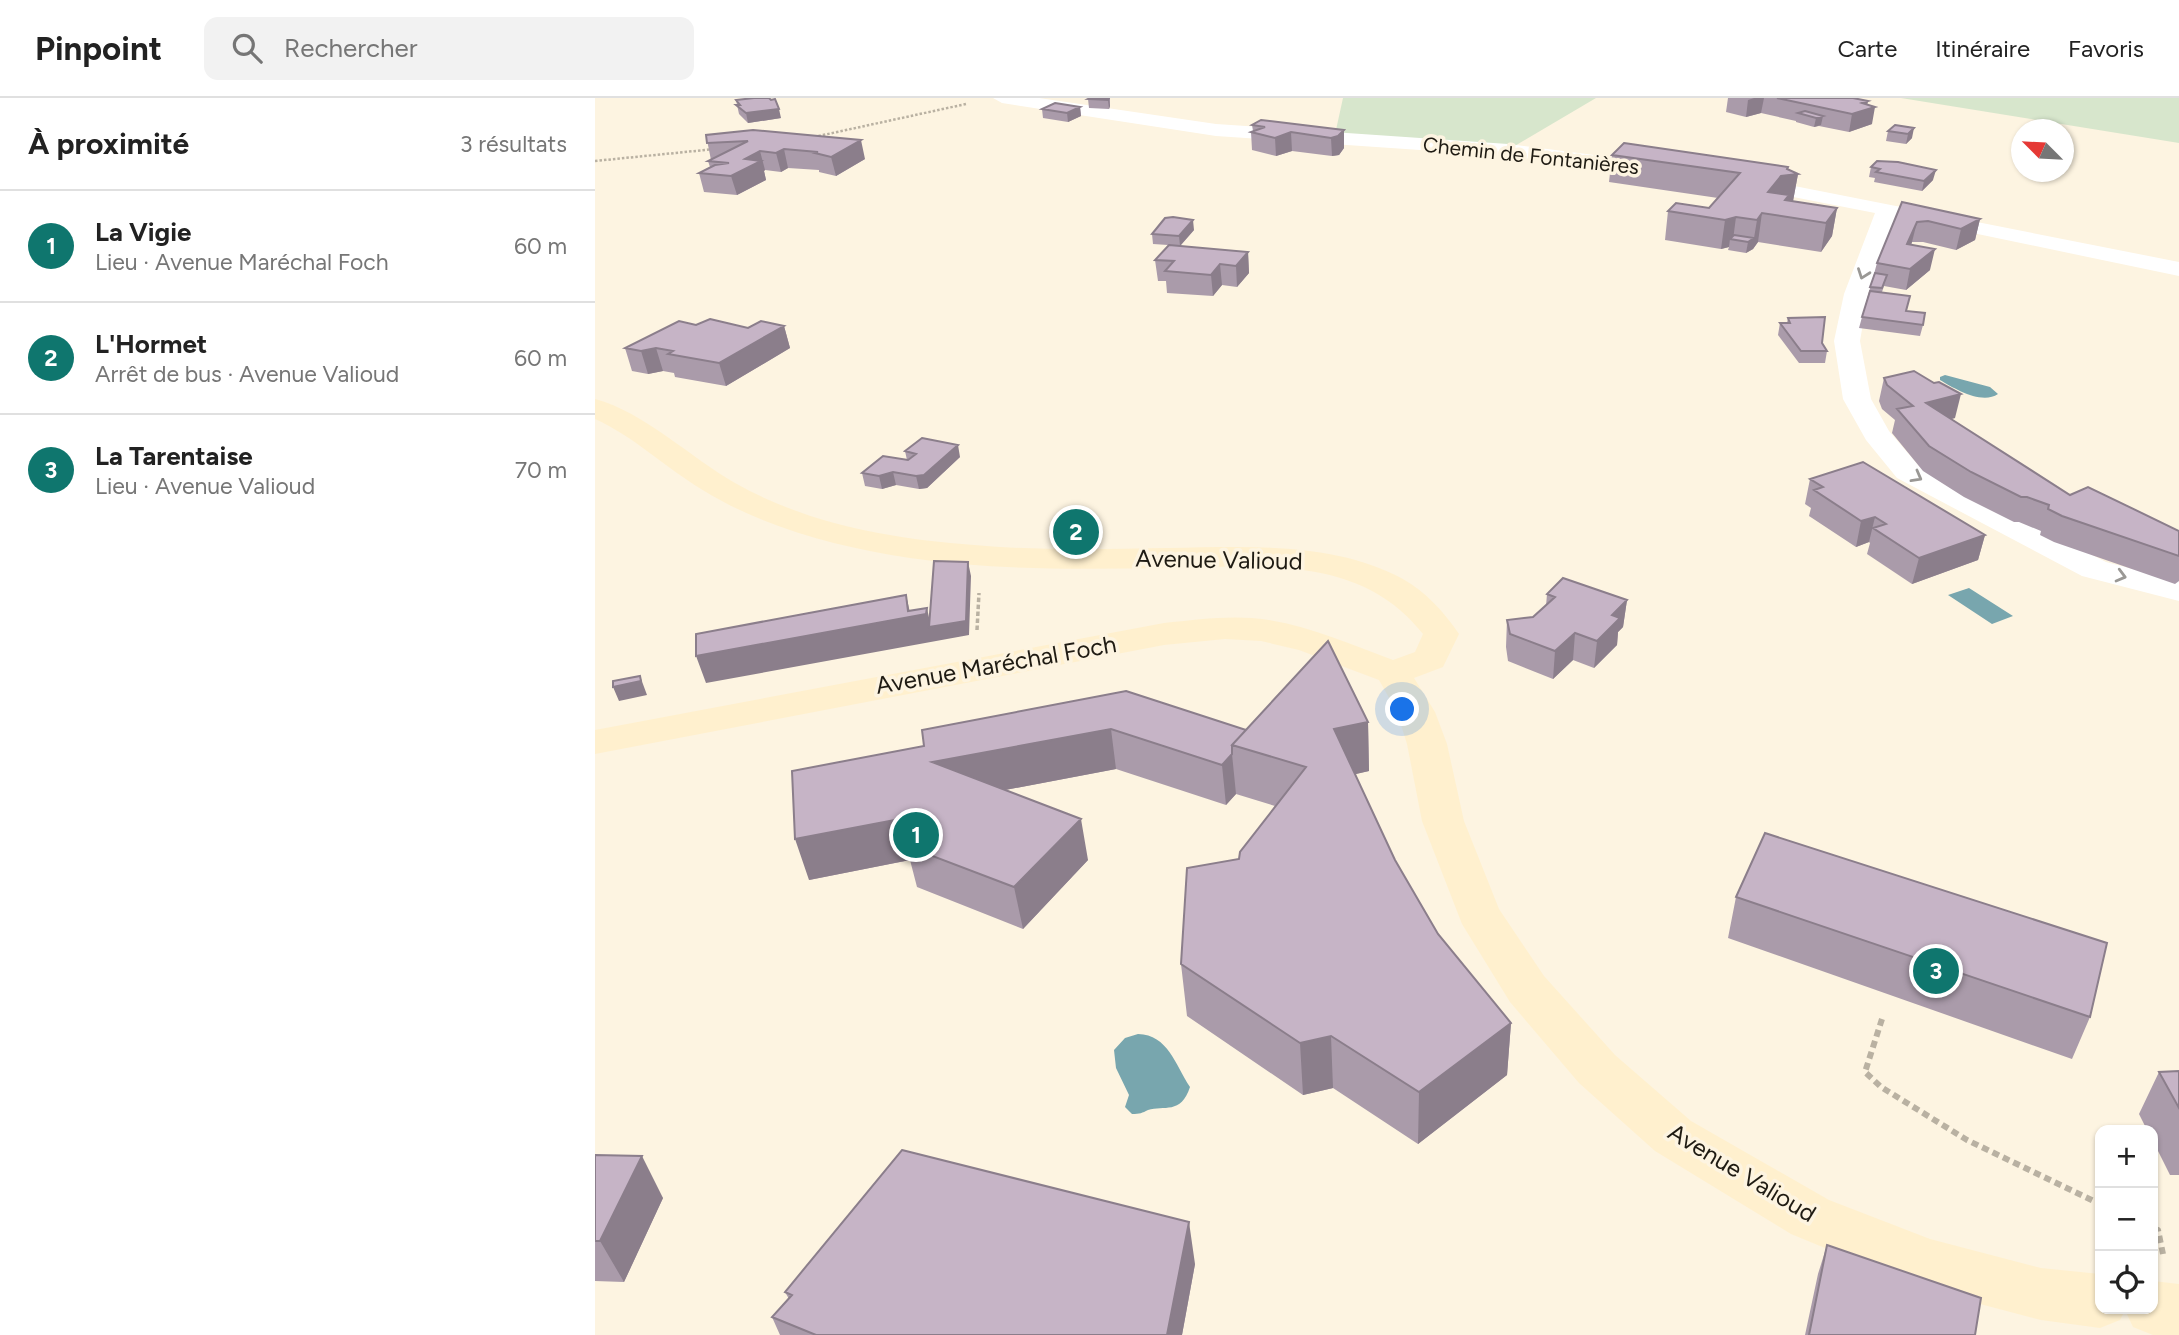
<!DOCTYPE html>
<html lang="fr">
<meta charset="utf-8">
<style>
body{margin:0;font-family:Figtree,sans-serif;background:#f2f2f2;color:#222}
.controls{position:absolute;right:21px;bottom:21px;display:grid;overflow:hidden;border-radius:14px;box-shadow:0 2px 5px #0004}
.controls button{width:63px;height:63px;display:grid;place-items:center;padding:0;border:0;border-bottom:2px solid #e0e0e0;background:#fff;color:#222;font:35px sans-serif}
.compass{position:absolute;left:1416px;top:21px;width:63px;height:63px;border-radius:50%;background:#fff;box-shadow:0 2px 5px #0004;rotate:294deg}
.you{position:absolute;left:808px;top:612px;width:24px;height:24px;margin:-18px;border:5px solid #fff;border-radius:50%;background:#1a73e8;box-shadow:0 0 0 10px #1a73e833}
.badge{display:grid;place-items:center;width:46px;height:46px;border-radius:50%;background:#0f766e;color:#fff;font-size:23px;font-weight:700}
.pin{position:absolute;translate:-50% -50%;border:4px solid #fff;box-shadow:0 2px 7px #0006}
.list{margin:0;padding:0;list-style:none}
h2{display:flex;justify-content:space-between;align-items:center;height:91px;margin:0;padding:0 28px;font-size:30px}
h2 small{font-size:23px;font-weight:400;color:#767676}
.list li{display:grid;grid-template-columns:46px 1fr auto;gap:21px;align-items:center;box-sizing:border-box;height:112px;padding:0 28px;border-top:2px solid #e0e0e0}
.list b{display:block;font-size:26px;white-space:nowrap}
.list p{margin:0;font-size:23px;white-space:nowrap;color:#767676}
.list em{font-size:23px;font-style:normal;color:#767676}
.icon{flex:none;width:38px;height:38px;fill:none;stroke:currentColor;stroke-width:2;stroke-linecap:round;stroke-linejoin:round}
.map{position:relative;flex:none;width:1584px;height:1237px;overflow:hidden}
header{display:flex;align-items:center;gap:42px;box-sizing:border-box;height:98px;padding:0 35px;background:#fff;border-bottom:2px solid #e0e0e0}
header strong{font-size:33px}
nav{display:flex;gap:38px;margin-inline-start:auto;font-size:24px}
.search{width:490px;height:63px;background:#f2f2f2;display:flex;align-items:center;gap:18px;box-sizing:border-box;padding:0 24px;border-radius:14px;color:#767676;font-size:26px}
main{display:flex}
aside{flex:1;background:#fff}
.map>svg:first-child{display:block}
.green{fill:#d7e6cc}
.water{fill:#78a6ae}
.lines{fill:none;stroke-linecap:round;stroke-linejoin:round}
.path-far2{stroke:#b9b1a2;stroke-width:2.5;stroke-dasharray:2.5 2;stroke-linecap:butt}
.path-far1{stroke:#b9b1a2;stroke-width:3.5;stroke-dasharray:4.5 2.5;stroke-linecap:butt}
.path{stroke:#b9b1a2;stroke-width:6;stroke-dasharray:7 4.5;stroke-linecap:butt}
.minor{fill:#fff;fill-rule:evenodd}
.secondary{fill:#fff0ce;fill-rule:evenodd}
.wall{fill:#aa9baa}
.shaded-wall{fill:#8b7e8b}
.building{fill:#c6b4c6;stroke:#8b7e8b;stroke-width:2}
.oneway{stroke:#9a9895}
.labels{text-anchor:middle;stroke-width:7;stroke-linejoin:round;paint-order:stroke}
.far-street-label{font-size:21px;fill:#1f1b13;stroke:#fdf4e1}
.street-label{font-size:24px;fill:#1f1b13;stroke:#fdf4e1}
</style>
<header>
<strong>Pinpoint</strong>
<div class="search"><svg class="icon" aria-label="search" viewBox="0 0 24 24"><circle cx="10" cy="10" r="6"/><path d="M15 15l6 6"/></svg>Rechercher</div>
<nav><a>Carte</a><a>Itinéraire</a><a>Favoris</a></nav>
</header>
<main>
<aside>
<h2>À proximité<small>3 résultats</small></h2>
<ul class="list">
<li><span class="badge">1</span><div><b>La Vigie</b><p>Lieu · Avenue Maréchal Foch</p></div><em>60 m</em></li>
<li><span class="badge">2</span><div><b>L'Hormet</b><p>Arrêt de bus · Avenue Valioud</p></div><em>60 m</em></li>
<li><span class="badge">3</span><div><b>La Tarentaise</b><p>Lieu · Avenue Valioud</p></div><em>70 m</em></li>
</ul>
</aside>
<div class="map">
<svg width="1584" height="1237" viewBox="0 0 1584 1237">
<rect width="100%" height="100%" fill="#fdf4e1"/>
<path class="green" d="M748,0H1001L913,52L739,41Z
M1306,0H1584V45Z"/>
<path class="water" d="M1350,277L1395,289L1403,296C1387,307 1360,291 1345,282V279Z
M1374,490L1418,518L1397,526L1353,497Z
M543,936C573,937 580,966 595,989C586,1017 569,1007 553,1012C547,1015 545,1016 537,1016L530,1009L534,997L521,970L519,952L530,940Z"/>
<g class="lines">
<path class="path-far2" d="M219,39L371,6
M0,63L120,51"/>
<path class="path-far1" d="M382,532L384,495"/>
<path class="path" d="M1287,921L1270,974L1286,989L1372,1042L1505,1106
M1558,1130L1563,1132L1568,1156"/>
<path class="minor" d="M398,0H444L621,26L913,46L1069,66L1076,68L1079,72L1076,76L1069,78L913,58L621,38L407,5Z
M1149,78L1584,164V178L1301,119L1273,196L1265,243L1276,301L1294,333L1324,368L1511,464L1584,483V503L1487,478L1302,380L1271,342L1248,301L1239,243L1249,196L1280,115L1142,88L1139,84L1142,80Z"/>
<path class="secondary" d="M0,301C49,314 96,360 140,385C212,426 297,441 379,447C444,453 509,451 574,450C651,449 738,443 808,481C831,494 849,514 864,536L848,569L819,580L840,614L852,646L869,723L904,811L949,878L1020,957L1096,1023L1234,1102L1335,1141L1446,1170L1505,1176V1211H1558V1183L1584,1186V1237H1558L1538,1229L1530,1212L1525,1222L1505,1230L1446,1222L1332,1192L1196,1136L1060,1053L984,985L915,904L867,826L827,723L812,646L802,614L784,582L704,552L666,543L630,541L569,547L0,656V632L569,525C598,522 627,518 657,520C706,524 752,545 798,562L820,554L828,536C805,507 777,489 742,479C689,464 628,469 573,470C487,471 401,473 315,460C242,449 169,430 106,391C70,369 38,338 0,321Z"/>
</g>
<path class="wall" d="M495,0H515V8L514,11L494,10L493,1Z
M1133,0H1258L1273,3L1272,6L1277,26L1254,34L1224,28L1219,29L1201,24V23L1166,15L1151,19L1131,14Z
M141,2L186,20L153,25L144,16Z
M485,9L486,18L473,24L448,20L447,11Z
M657,27L749,32V50L744,57L737,58L697,53L681,58L657,52L656,34L658,33Z
M1300,27L1317,40L1311,46L1291,43L1293,33Z
M111,37L270,61L241,78L224,74V72L193,70L186,74L170,72L169,73L171,82L142,97L109,94L104,75L115,69L113,63L116,62Z
M1017,57L1193,71L1203,76L1198,103L1242,110L1237,138L1226,154L1163,144L1158,151L1151,155L1133,152L1134,149L1126,151L1070,142L1073,113L1114,110L1123,100L1014,84Z
M1276,69L1338,82L1327,93L1279,84L1280,80L1274,79Z
M1307,104L1385,121L1380,142L1361,152L1328,144H1317L1316,147L1335,172L1311,192L1289,188L1287,194L1328,227L1325,238L1264,230L1282,165Z
M599,132L585,148L653,154L654,175L642,189L627,187L618,198L572,195L571,183H563L560,162L573,147L558,146L557,136Z
M1193,220L1227,245L1232,253L1230,265H1204L1183,237L1185,225H1192Z
M101,227L153,230L189,228L195,250L131,288L80,279L79,275L68,273L53,276L37,273L30,250Z
M1289,280L1360,320L1356,321L1475,397L1584,433V483L1580,486L1459,444L1445,437L1446,433L1424,424H1419L1369,399L1328,373L1297,335L1300,322L1287,311L1284,303Z
M310,353L365,359L332,390L324,391L301,387L287,391L270,388L267,375L312,362Z
M1215,381L1390,437L1383,462L1317,486L1272,456L1275,445L1274,444L1261,449L1214,418L1216,410L1210,406Z
M952,496L1032,502L1028,529L1023,534L1022,547L999,570L978,562L958,581L913,563L911,549L912,522L938,519L951,508Z
M531,593L651,632L773,624L774,673L760,676L800,762L843,836L916,925L912,977L823,1046L738,990L708,997L592,918L586,866L644,761L680,708L641,696L631,707L521,671L410,692L493,762L428,831L322,789L315,762L214,782L329,648Z
M1141,799L1495,919L1477,961L1133,840Z
M1584,973V1077H1575L1558,1043V1032H1552L1544,1016L1564,974Z
M0,1057L68,1100L29,1184L0,1183Z
M1232,1147L1380,1237H1210L1223,1176Z
M600,1166L587,1237H185L177,1219L194,1201L190,1194Z"/>
<path class="shaded-wall" d="M514,0L515,8L514,11L513,2Z
M1159,0H1169L1166,15L1151,19L1153,2Z
M1273,3L1271,12L1280,9L1277,26L1254,34L1257,16L1267,5Z
M485,9L486,18L473,24L472,15Z
M184,11L186,20L153,25L151,15Z
M1228,18L1226,27L1219,29L1221,20Z
M1319,30L1317,40L1311,46L1313,36Z
M749,32V50L744,57L737,58L736,40Z
M696,34L697,53L681,58L680,40Z
M266,42L270,61L241,78L236,59Z
M189,51L193,70L186,74L181,55Z
M165,53L170,72L169,73L171,82L142,97L136,78L150,61Z
M1193,69L1192,77L1203,76L1198,103L1174,116L1173,94Z
M1341,72L1338,82L1327,93L1329,83Z
M1242,110L1237,138L1226,154L1231,125Z
M1167,115L1163,144L1158,151L1151,155L1153,144L1159,140L1162,122Z
M1141,119L1138,142L1135,141L1134,149L1126,151L1130,122Z
M1385,121L1380,142L1361,152L1366,131Z
M598,122L599,132L585,148L584,138Z
M1322,124L1317,144L1308,167L1312,146Z
M1340,151L1335,172L1311,192L1315,171Z
M653,154L654,175L642,189L641,168Z
M625,166L627,187L618,198L616,177Z
M189,228L195,250L131,288L124,265Z
M61,250L68,273L53,276L46,253Z
M1366,296L1360,320L1325,329L1331,305Z
M363,347L365,359L332,390L324,391L321,378Z
M298,374L301,387L287,391L284,378Z
M1280,419L1274,444L1261,449L1266,423Z
M1390,437L1383,462L1317,486L1324,460Z
M373,464L376,478L374,537L111,585L101,558L311,497L316,519L332,510L336,529Z
M1032,502L1028,529L1023,534L1022,547L999,570L1002,543L1017,517Z
M980,535L978,562L958,581L960,553Z
M45,578L52,597L24,603L18,589Z
M773,624L774,673L740,681L739,631Z
M516,631L521,671L347,704L337,664Z
M637,656L641,696L631,707L627,667Z
M310,720L318,750L311,748L315,762L214,782L200,741Z
M486,721L493,762L428,831L419,789Z
M916,925L912,977L823,1046L824,994Z
M736,938L738,990L708,997L705,945Z
M47,1058L68,1100L29,1184L5,1143Z
M594,1124L600,1166L587,1237H572Z"/>
<path class="building" d="M159,0H174L176,2L180,1L184,11L151,15L141,7H145L141,2Z
M495,0H514L513,2L493,1Z
M1182,0H1258L1273,3L1267,5L1280,9L1257,16Z
M460,5L485,9L472,15L447,11Z
M1210,13L1228,18L1221,20L1203,15Z
M666,22L749,32L743,38L736,40L696,34L680,40L656,34L670,29L657,27Z
M1300,27L1319,30L1313,36L1293,33Z
M158,32L266,42L236,59L220,55L223,54L189,51L181,55L165,53L150,61L166,63L136,78L104,75L120,67L134,65L113,63L153,43L112,45L111,37Z
M1029,45L1193,69L1192,71L1203,76L1186,78L1173,94L1194,97L1190,102L1242,110L1231,125L1167,115L1162,122L1141,119L1130,122L1073,113L1081,105L1114,110L1145,75L1017,57Z
M1282,63L1303,64L1341,72L1329,83L1281,74L1285,71L1276,69Z
M1307,104L1385,121L1366,131L1333,123L1322,124L1312,146L1340,151L1315,171L1282,165Z
M578,119L598,122L584,138L557,136L570,120Z
M1139,137L1159,140L1153,144L1135,141Z
M574,147L653,154L641,168L625,166L616,177L570,173L579,163L560,162Z
M1280,175L1292,177L1287,190L1275,189Z
M1275,193L1315,198L1311,213L1330,215L1328,227L1267,219Z
M1230,219L1227,245L1232,253H1206L1185,225H1195L1193,220Z
M115,221L153,230L166,223L189,228L124,265L73,256L78,253L61,250L46,253L30,250L84,223L101,227Z
M1319,273L1339,285L1344,284L1366,296L1331,305L1475,397L1493,389L1584,433V458L1467,418L1453,411L1454,407L1432,399H1426L1376,374L1334,348L1302,311L1318,308L1292,287L1289,280Z
M327,340L363,347L329,377L321,378L298,374L284,378L267,375L288,358L313,362L321,356L310,353Z
M1268,364L1390,437L1324,460L1278,430L1291,426L1280,419L1266,423L1219,392L1228,389L1215,381Z
M339,463L373,464L371,523L334,529Z
M968,480L1032,502L1017,517L1025,520L1002,543L980,535L960,553L915,536L912,522L938,519L960,499L952,496Z
M311,497L313,513L332,510L331,516L101,558V536Z
M733,543L773,624L739,631L800,762L843,836L916,925L824,994L736,938L705,945L586,866L592,770L644,761L645,754L711,669L637,647Z
M45,578L46,583L18,589V583Z
M531,593L651,632L637,647V656L627,667L516,631L337,664L486,721L419,789L311,748L331,729L310,720L200,741L197,673L329,648L327,632Z
M1170,735L1512,845L1495,919L1141,799Z
M1584,973V1010L1564,974Z
M307,1052L594,1124L572,1237H221L177,1219L197,1197L190,1194Z
M0,1057L47,1058L5,1143H0Z
M1232,1147L1386,1200L1380,1237H1214Z"/>
<defs><path id="oneway-chevron" d="M-2-3.5L2.5 0L-2 3.5" fill="none" stroke-width="1.6" stroke-linecap="round" stroke-linejoin="round" transform="scale(1.75)"/></defs>
<g class="oneway">
<use href="#oneway-chevron" transform="translate(1268 176) rotate(110)"/>
<use href="#oneway-chevron" transform="translate(1322 379) rotate(29)"/>
<use href="#oneway-chevron" transform="translate(1526 478) rotate(15)"/>
</g>
<g class="labels">
<g class="far-street-label">
<text transform="translate(936 58) rotate(6)" y="7">Chemin de Fontanières</text>
</g>
<g class="street-label">
<text transform="translate(624 462) rotate(1)" y="8">Avenue Valioud</text>
<text transform="translate(401 567) rotate(-10)" y="8">Avenue Maréchal Foch</text>
<text transform="translate(1147 1075) rotate(31)" y="8">Avenue Valioud</text>
</g>
</g>
</svg>
<div class="controls">
<button>+</button>
<button>−</button>
<button><svg class="icon" aria-label="locate" viewBox="0 0 24 24"><circle cx="12" cy="12" r="6"/><path d="M12 2v4M12 18v4M2 12h4M18 12h4"/></svg></button>
</div>
<svg class="compass" viewBox="-18 -18 36 36"><path d="M0-13l5 13h-10z" fill="#e53935"/><path d="M0 13l5-13h-10z" fill="#767676"/></svg>
<div class="you"></div>
<div class="pin badge" style="left:321px;top:737px">1</div>
<div class="pin badge" style="left:481px;top:434px">2</div>
<div class="pin badge" style="left:1341px;top:873px">3</div>
</div>
</main>
